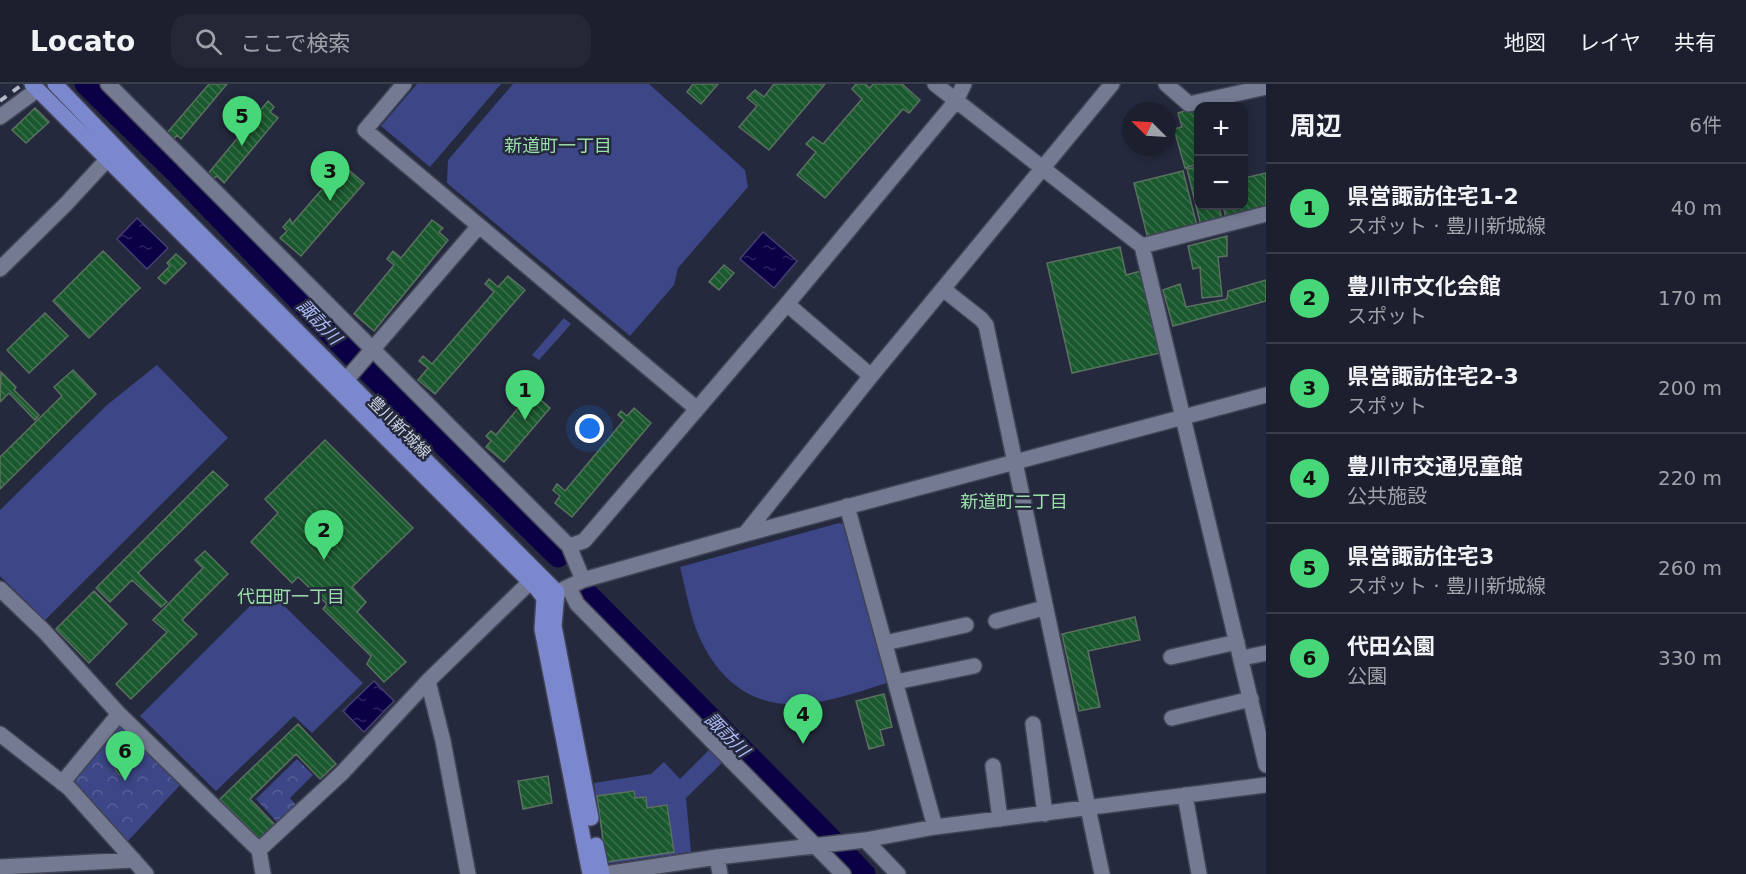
<!DOCTYPE html>
<html lang="ja">
<meta charset="utf-8">
<style>
body{margin:0;font-family:"DejaVu Sans","Noto Sans JP",sans-serif;background:#252736;color:#f1f3f6}
.controls{position:absolute;right:18px;top:18px;display:grid;overflow:hidden;border-radius:12px;box-shadow:0 3px 9px #0003}
.controls button{width:54px;height:54px;display:grid;place-items:center;padding:0;border:0;border-bottom:2px solid #3a3d4a;background:#1c1f2e;color:#f1f3f6;font:30px sans-serif}
.compass{position:absolute;left:1122px;top:18px;width:54px;height:54px;border-radius:50%;background:#1c1f2e;box-shadow:0 3px 9px #0003;rotate:294deg}
.you{position:absolute;left:590px;top:345px;width:21px;height:21px;margin:-15px;border:4px solid #fff;border-radius:50%;background:#1a73e8;box-shadow:0 0 0 9px #1a73e833}
.badge{display:grid;place-items:center;width:39px;height:39px;border-radius:50%;background:#48d778;color:#111;font-size:20px;font-weight:700}
.pin{position:absolute;translate:-50% -50px;filter:drop-shadow(0 2px 3px #0008)}
.pin::after{content:'';position:absolute;top:32px;width:21px;height:18px;background:inherit;clip-path:polygon(0 0,100% 0,50% 100%)}
.list{margin:0;padding:0;list-style:none}
h2{display:flex;justify-content:space-between;align-items:center;height:78px;margin:0;padding:0 24px;font-size:26px}
h2 small{font-size:20px;font-weight:400;color:#a0a2aa}
.list li{display:grid;grid-template-columns:39px 1fr auto;gap:18px;align-items:center;box-sizing:border-box;height:90px;padding:0 24px;border-top:2px solid #3a3d4a}
.list b{display:block;font-size:22px;white-space:nowrap}
.list p{margin:0;font-size:20px;white-space:nowrap;color:#a0a2aa}
.list em{font-size:20px;font-style:normal;color:#a0a2aa}
.icon{flex:none;width:33px;height:33px;fill:none;stroke:currentColor;stroke-width:2;stroke-linecap:round;stroke-linejoin:round}
.map{position:relative;flex:none;width:1266px;height:790px;overflow:hidden}
header{display:flex;align-items:center;gap:36px;box-sizing:border-box;height:84px;padding:0 30px;background:#1c1f2e;border-bottom:2px solid #3a3d4a}
header strong{font-size:28px}
nav{display:flex;gap:33px;margin-inline-start:auto;font-size:21px}
.search{width:420px;height:54px;background:#252736;display:flex;align-items:center;gap:15px;box-sizing:border-box;padding:0 21px;border-radius:18px;color:#a0a2aa;font-size:22px}
main{display:flex}
aside{flex:1;background:#1c1f2e}
.map>svg:first-child{display:block}
.grass{fill:#3d4686}
.park{fill:url(#park-crowns)}
.water{fill:url(#water-ripples);stroke:#463f74;stroke-width:1.5}
.lines{fill:none;stroke-linecap:round;stroke-linejoin:round}
.river{stroke:#0b0045;stroke-width:21}
.building{fill:url(#building-back-hatch);stroke:#5b7160;stroke-width:1.5}
.minor-casing{stroke:#414455;stroke-width:18}
.major-casing{stroke:#414455;stroke-width:18}
.minor{stroke:#747a92;stroke-width:15}
.major{stroke:#7c88cd;stroke-width:15}
.rail{stroke:#b5b8c6;stroke-width:4;stroke-dasharray:8 8;stroke-linecap:butt}
.labels{text-anchor:middle;stroke-width:5;stroke-linejoin:round;paint-order:stroke}
.street-label{font-size:16px;fill:#d0d3e0;stroke:#25293d}
.neighbourhood-label{font-size:18px;fill:#9bdfaa;stroke:#25293d}
.water-label{font-size:18px;font-style:italic;fill:#aebbf8;stroke:#25293d}
</style>
<header>
<strong>Locato</strong>
<div class="search"><svg class="icon" aria-label="search" viewBox="0 0 24 24"><circle cx="10" cy="10" r="6"/><path d="M15 15l6 6"/></svg>ここで検索</div>
<nav><a>地図</a><a>レイヤ</a><a>共有</a></nav>
</header>
<main>
<div class="map">
<svg width="1266" height="790" viewBox="0 0 1266 790">
<defs>
<pattern id="park-crowns" width="20" height="18" patternUnits="userSpaceOnUse" patternTransform="scale(1.5)"><rect width="20" height="18" fill="#3d4686"/><path d="M2 6a3 3 0 1 1 6 0M12 15a3 3 0 1 1 6 0" fill="none" stroke="#586097"/></pattern>
<pattern id="water-ripples" width="26" height="14" patternUnits="userSpaceOnUse" patternTransform="scale(1.5)"><rect width="26" height="14" fill="#0b0045"/><path d="M2 4q2-2 4 0t4 0M15 11q2-2 4 0t4 0" fill="none" stroke="#2e2460"/></pattern>
<pattern id="building-back-hatch" width="6" height="6" patternUnits="userSpaceOnUse" patternTransform="scale(1.5)"><rect width="6" height="6" fill="#1a582e"/><path d="M-1 5l2 2M0 0l6 6M5-1l2 2" fill="none" stroke="#3a6f4c"/></pattern>
</defs>
<rect width="100%" height="100%" fill="#25293d"/>
<path class="grass" d="M417,0H501L430,83L381,42Z
M513,0H649L745,86L748,103L678,184L674,201L630,252L447,99L448,76Z
M564,234L571,240L539,276L532,271Z
M157,281L228,354L45,536L0,492V426L107,321Z
M839,439L847,441L887,599C860,607 831,618 803,620C749,624 715,593 696,545C689,525 685,503 680,483Z
M267,505L363,599L312,649L294,632L216,707L140,632Z
M711,664L724,677L686,714L691,768L606,780L594,699L651,690L664,678L680,695Z"/>
<path class="park" d="M117,640H124L181,700L127,758L73,700L71,695Z
M297,675L313,691L290,714L297,722L278,739L256,715Z"/>
<path class="water" d="M137,134L168,164L147,185L117,155Z
M763,148L797,177L774,204L740,175Z
M374,597L394,617L364,648L343,627Z"/>
<g class="lines">
<path class="river" d="M85,0L177,90L349,269L558,473
M589,511L818,741L865,790"/>
</g>
<path class="building" d="M209,0H227L181,55L177,51L173,56L167,49Z
M693,0H718L701,20L687,8Z
M774,0H825L769,66L739,43L757,22L747,14L755,6L764,13Z
M856,0H865L870,4L873,0H902L920,16L909,29L903,25L825,114L797,91L816,68L806,60L813,53L823,60L862,15L852,5Z
M268,17L274,23L270,28L278,34L224,99L217,92L212,96L207,91Z
M35,24L49,38L26,59L12,46Z
M1194,24L1198,40V80L1185,84L1174,45L1182,43L1178,29Z
M335,81L340,85L344,82L364,99L301,172L280,154L287,147L283,143L290,135L292,140L330,96L325,92Z
M1198,83V122H1219L1222,136L1201,142L1187,85Z
M1183,87L1197,142L1148,155L1134,99Z
M1266,89V124L1226,134L1223,122H1244V94Z
M432,136L443,144L439,148L448,156L374,247L354,230L394,181L387,175L393,167L401,174Z
M1227,152V172L1218,173L1222,212L1202,214L1200,183L1193,185L1188,162Z
M1120,163L1126,191L1141,187L1160,269L1072,289L1047,179Z
M103,167L140,204L89,254L53,217Z
M176,170L186,179L165,200L158,194L170,182L167,179Z
M724,181L734,189L719,206L709,198Z
M508,192L525,206L435,310L418,296L428,284L419,277L423,272L432,280L494,208L485,200L489,195L498,203Z
M1266,196V217L1173,242L1163,206L1180,200L1186,223L1227,215L1228,207Z
M45,229L68,252L29,289L7,266Z
M73,286L96,310L0,405V373L62,312L54,303Z
M1,288L16,303L14,306L39,331L35,336L9,309L0,318Z
M532,308L550,324L504,378L486,363L491,357L486,352L491,347L496,351L519,323L514,318L518,313L523,317Z
M634,324L651,339L572,433L555,419L560,412L553,406L557,400L565,407L624,336L618,331L621,327L627,332Z
M325,356L413,444L352,503L366,518L357,528L406,578L384,598L367,580L371,572L323,525L327,520L298,493L292,499L251,458L278,429L265,415Z
M213,387L228,401L138,489L167,518L161,523L132,496L110,518L96,504Z
M205,467L228,490L182,536L197,550L131,615L116,600L167,548L153,536L203,484L195,476Z
M94,507L127,540L89,579L56,545Z
M1135,533L1140,556L1088,567L1100,623L1079,627L1062,550Z
M884,610L892,643L880,646L884,661L869,665L856,617Z
M298,640L336,680L320,695L296,670L250,715L277,743L260,758L219,716Z
M116 685a6 6 0 1 1 12 0a6 6 0 1 1-12 0Z
M548,692L552,719L523,725L518,697Z
M634,707L635,714L646,713L647,724L667,721L674,768L606,778L597,712Z"/>
<g class="lines">
<defs>
<path id="minor" d="M108,0L569,462L583,496
M404,0L365,46L697,325
M935,0L1142,162L1266,681
M1166,0L1189,20L1266,3
M0,33L37,6
M1142,162L1266,130
M0,185L66,120L115,67
M943,205L981,235L986,241L1102,790
M787,220L871,292
M337,305L353,288L479,142
M847,422L935,743
M745,450L871,292L1112,0
M569,462L584,457L787,220L956,17L964,0
M569,504L577,520L843,790
M0,505L44,547L119,630L259,766L263,790
M545,514L583,496L745,450L1266,311
M996,537L1044,524
M885,559L966,541
M1171,573L1237,558
M1242,574L1266,569
M428,597L443,657L468,790
M896,598L974,582
M1172,634L1251,615
M1033,640L1045,730
M0,650L69,704L146,790
M993,682L1000,735
M62,699L119,630
M1185,711L1199,790
M865,756L898,790
M259,766L342,689L428,597L530,498
M717,773L720,790
M0,783L134,776
M605,790L717,773L865,756L935,743L1266,701"/>
<path id="major" d="M32,0L537,505L544,514L542,545L590,790
M55,0L151,100L557,508L554,542L591,734
M596,761L602,790"/>
</defs>
<use href="#minor" class="minor-casing"/>
<use href="#major" class="major-casing"/>
<use href="#minor" class="minor"/>
<use href="#major" class="major"/>
<path class="rail" d="M0,17L23,0"/>
</g>
<g class="labels">
<g class="street-label">
<text transform="translate(400 343) rotate(45)" y="6">豊川新城線</text>
</g>
<g class="neighbourhood-label">
<text x="558" y="68">新道町一丁目</text>
<text x="1014" y="424">新道町二丁目</text>
<text x="291" y="519">代田町一丁目</text>
</g>
<g class="water-label">
<text transform="translate(319 238) rotate(46)" y="6">諏訪川</text>
<text transform="translate(727 651) rotate(45)" y="6">諏訪川</text>
</g>
</g>
</svg>
<div class="controls">
<button>+</button>
<button>−</button>
</div>
<svg class="compass" viewBox="-18 -18 36 36"><path d="M0-13l5 13h-10z" fill="#e53935"/><path d="M0 13l5-13h-10z" fill="#a0a2aa"/></svg>
<div class="you"></div>
<div class="pin badge" style="left:525px;top:336px">1</div>
<div class="pin badge" style="left:324px;top:476px">2</div>
<div class="pin badge" style="left:330px;top:117px">3</div>
<div class="pin badge" style="left:803px;top:660px">4</div>
<div class="pin badge" style="left:242px;top:62px">5</div>
<div class="pin badge" style="left:125px;top:697px">6</div>
</div>
<aside>
<h2>周辺<small>6件</small></h2>
<ul class="list">
<li><span class="badge">1</span><div><b>県営諏訪住宅1-2</b><p>スポット · 豊川新城線</p></div><em>40 m</em></li>
<li><span class="badge">2</span><div><b>豊川市文化会館</b><p>スポット</p></div><em>170 m</em></li>
<li><span class="badge">3</span><div><b>県営諏訪住宅2-3</b><p>スポット</p></div><em>200 m</em></li>
<li><span class="badge">4</span><div><b>豊川市交通児童館</b><p>公共施設</p></div><em>220 m</em></li>
<li><span class="badge">5</span><div><b>県営諏訪住宅3</b><p>スポット · 豊川新城線</p></div><em>260 m</em></li>
<li><span class="badge">6</span><div><b>代田公園</b><p>公園</p></div><em>330 m</em></li>
</ul>
</aside>
</main>
